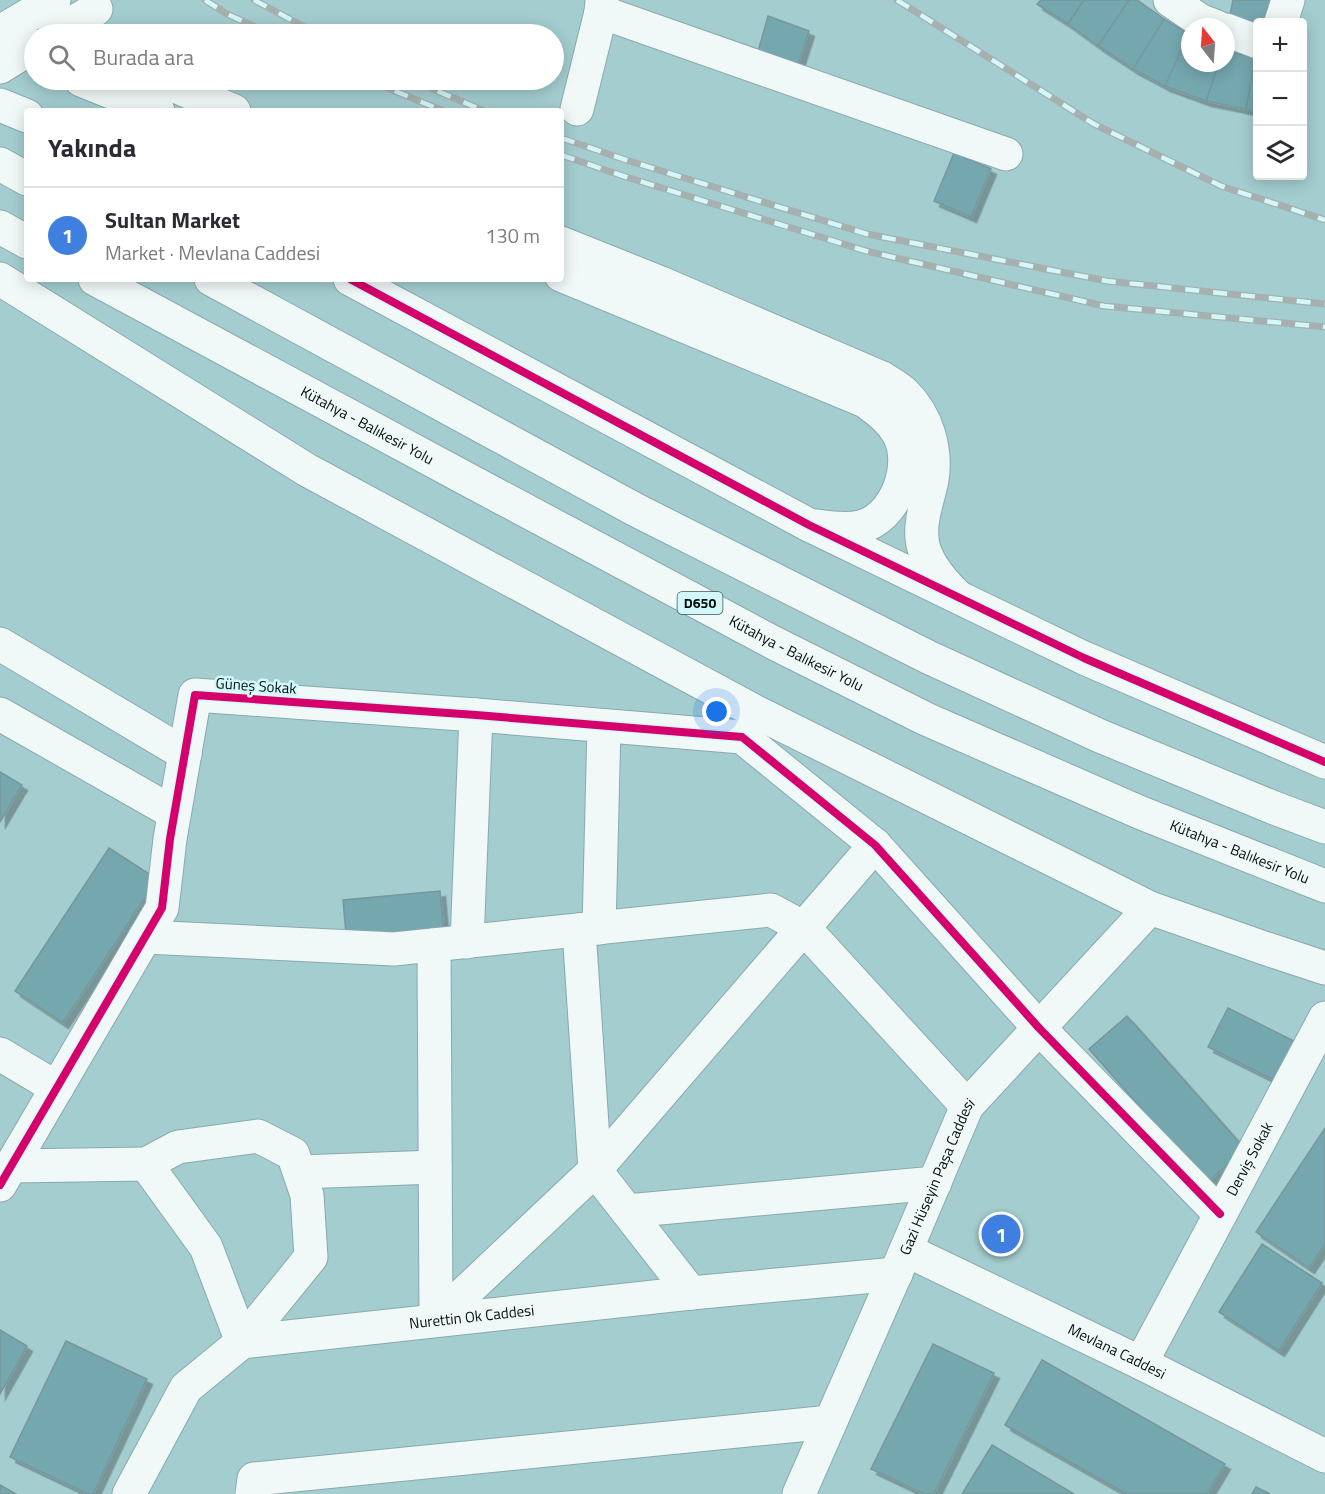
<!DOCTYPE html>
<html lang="tr">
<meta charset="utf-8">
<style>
body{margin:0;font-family:"Titillium Web",sans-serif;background:#f7f7f7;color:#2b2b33}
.controls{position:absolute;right:18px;top:18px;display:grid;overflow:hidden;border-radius:6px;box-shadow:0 3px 15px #0003}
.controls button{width:54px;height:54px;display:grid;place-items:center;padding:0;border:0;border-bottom:2px solid #e1e1e2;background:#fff;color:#2b2b33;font:30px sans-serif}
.compass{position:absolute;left:1181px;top:18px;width:54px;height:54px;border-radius:50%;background:#fff;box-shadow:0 3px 15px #0003;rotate:343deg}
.you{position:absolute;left:717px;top:712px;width:21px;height:21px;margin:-15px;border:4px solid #fff;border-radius:50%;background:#1a73e8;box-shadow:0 0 0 9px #1a73e833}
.badge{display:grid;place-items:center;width:39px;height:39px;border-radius:50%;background:#b45309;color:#fff;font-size:20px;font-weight:700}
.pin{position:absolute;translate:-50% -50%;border:3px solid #fff;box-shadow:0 2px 6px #0006}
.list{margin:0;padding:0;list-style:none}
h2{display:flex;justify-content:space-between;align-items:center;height:78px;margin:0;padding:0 24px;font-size:26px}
h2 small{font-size:20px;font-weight:400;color:#7c7c81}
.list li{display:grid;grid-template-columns:39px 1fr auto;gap:18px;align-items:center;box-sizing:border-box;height:96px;padding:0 24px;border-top:2px solid #e1e1e2}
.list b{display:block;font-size:22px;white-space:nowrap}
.list p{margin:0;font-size:20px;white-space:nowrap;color:#7c7c81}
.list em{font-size:20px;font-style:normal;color:#7c7c81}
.icon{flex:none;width:33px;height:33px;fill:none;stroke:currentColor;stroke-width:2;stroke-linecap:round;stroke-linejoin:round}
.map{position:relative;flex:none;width:1325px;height:1494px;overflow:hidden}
.search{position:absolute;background:#fff;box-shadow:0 3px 15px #0003;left:24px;top:24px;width:540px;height:66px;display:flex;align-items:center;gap:15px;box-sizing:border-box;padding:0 21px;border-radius:33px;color:#7c7c81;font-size:22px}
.panel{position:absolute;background:#fff;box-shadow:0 3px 15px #0003;left:24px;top:108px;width:540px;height:174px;border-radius:6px}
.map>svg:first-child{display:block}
.building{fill:#74a7af;stroke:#77979c;stroke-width:1.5;filter:url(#shadow)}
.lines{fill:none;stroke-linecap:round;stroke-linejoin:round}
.minor-casing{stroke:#89aaac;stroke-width:35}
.secondary-casing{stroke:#89aaac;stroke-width:35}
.trunk-casing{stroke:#89aaac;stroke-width:35}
.minor{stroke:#f1f8f8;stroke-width:33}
.secondary{stroke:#f1f8f8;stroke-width:33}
.trunk{stroke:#f1f8f8;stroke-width:33}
.rail-casing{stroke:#a7b0b0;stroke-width:7}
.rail{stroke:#d3f8f9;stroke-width:4.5;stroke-dasharray:14;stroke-linecap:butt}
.cycleway-casing{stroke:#d3f8f9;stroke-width:11}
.cycleway{stroke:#d6006c;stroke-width:8}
.labels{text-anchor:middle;stroke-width:5;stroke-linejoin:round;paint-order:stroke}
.shield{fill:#d3f8f9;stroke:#3f5657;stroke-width:1.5}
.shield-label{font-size:14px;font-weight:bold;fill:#001011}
.street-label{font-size:15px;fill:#001011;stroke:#d3f8f9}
</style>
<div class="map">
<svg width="1325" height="1494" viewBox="0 0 1325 1494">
<defs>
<filter id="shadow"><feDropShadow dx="5.5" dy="5.5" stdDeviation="0" flood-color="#0004"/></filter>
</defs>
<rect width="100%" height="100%" fill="#a4cdcf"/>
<path class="building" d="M1041,0H1084L1068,24L1037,4Z
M1084,0H1129L1098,46L1068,24Z
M1129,0H1137L1164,19L1133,69L1098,46Z
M1233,0H1271L1265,22H1258V24L1230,15Z
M768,16L809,31L796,71L756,59Z
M1164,19L1189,34L1165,86L1133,69Z
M1189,34H1190V63H1219L1206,101L1165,86Z
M1226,50L1255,59L1246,109L1206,101L1219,63H1226Z
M1255,59H1258V112L1246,109Z
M954,153L991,169L971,217L934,201Z
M0,772L22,785L0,822Z
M109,848L157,879L63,1023L15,991Z
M440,891L444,936L347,945L343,900Z
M1228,1008L1296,1042L1276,1081L1208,1047Z
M1127,1016L1245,1149L1207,1183L1089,1049Z
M1325,1128V1244L1309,1268L1256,1232Z
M1262,1244L1322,1283L1279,1351L1219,1312Z
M0,1330L27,1346L0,1394Z
M66,1341L147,1379L93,1494H88L10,1457Z
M933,1344L994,1373L934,1494H924L871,1469Z
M1042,1360L1225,1464L1207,1494H1126L1005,1425Z
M992,1445L1074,1494H962Z
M0,1485L16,1494H0Z
M1256,1487L1270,1494H1252Z"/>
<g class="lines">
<defs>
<g id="minor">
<path d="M1170,0L1201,21L1217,27"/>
<path d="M601,12L1006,154"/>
<path d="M1281,22L1288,0"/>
<path d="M1226,30L1258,42"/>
<path d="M0,105L27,116"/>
<path d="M577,109L601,12L602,0"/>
<path d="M0,279L307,470L756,712L1150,908L1264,948L1325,968"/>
<path d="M350,279L809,525L1084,658L1325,762"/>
<path d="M0,644L185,754"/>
<path d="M0,714L174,813"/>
<path d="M599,928L604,726"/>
<path d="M579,930L595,1170L691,1293"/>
<path d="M145,937L394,949L771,910L804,928L967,1106"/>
<path d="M467,942L476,715"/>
<path d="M434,945L436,1320"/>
<path d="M0,1054L57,1088"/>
<path d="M146,1164L178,1147L258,1136L293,1154L307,1195L311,1257L242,1342"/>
<path d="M11,1166L146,1164L206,1247L242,1342"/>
<path d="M300,1172L435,1167"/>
<path d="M0,1185L162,908L170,839L195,695L476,715L742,737L875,845L1039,1028L1220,1214"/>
<path d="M627,1211L935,1183"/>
<path id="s1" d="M906,1250L1141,1363L1325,1456"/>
<path d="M436,1320L595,1170L875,845"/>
<path id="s2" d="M1141,1363L1325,1018"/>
<path id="s3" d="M129,1494L186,1388L242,1342L691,1293L896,1274"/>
<path d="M252,1494L254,1479L830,1422"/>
<path id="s4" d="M799,1494L906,1250L967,1106L1150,908"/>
</g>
<path id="secondary" d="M0,32L54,0
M54,34L96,9
M0,67L34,46
M81,80L158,111
M161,80L234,111
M561,243L661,283L882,378C890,383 899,388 905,394C927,416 937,449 932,480C928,500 920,518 922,539C924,560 941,580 955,594
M561,275L865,401C877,410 890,419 898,433C916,464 896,519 860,527C844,531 825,527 809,525"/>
<g id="trunk">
<path d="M0,164L27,179"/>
<path d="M0,227L27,242"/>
<path id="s5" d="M95,279L476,484L774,643L926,719L1139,812L1325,886"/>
<path d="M211,279L636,510L928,657L1100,736L1272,807L1325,827"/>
</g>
</defs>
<use href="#minor" class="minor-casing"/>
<use href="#secondary" class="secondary-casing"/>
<use href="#trunk" class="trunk-casing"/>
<use href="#minor" class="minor"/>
<use href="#secondary" class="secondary"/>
<use href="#trunk" class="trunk"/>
<defs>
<path id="rail" d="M205,0L227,14L271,34
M254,0L318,34
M897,0L1094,124L1221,186L1325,220
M369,80L443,111
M412,80L484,111
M561,138L626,160L867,234L1107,281L1325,304
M561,155L623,176L866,251L1104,306L1325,327"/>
</defs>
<use href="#rail" class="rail-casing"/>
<use href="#rail" class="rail"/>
<defs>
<path id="cycleway" d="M350,279L809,525L1084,658L1325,762
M0,1185L162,908L170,839L195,695L476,715L742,737L875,845L1039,1028L1220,1214"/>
</defs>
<use href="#cycleway" class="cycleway-casing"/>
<use href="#cycleway" class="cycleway"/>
</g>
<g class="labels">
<rect class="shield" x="677.5" y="592" width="45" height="22" rx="4.5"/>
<g class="shield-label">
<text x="700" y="608">D650</text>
</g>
<g class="street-label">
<text dy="5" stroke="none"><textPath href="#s5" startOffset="309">Kütahya - Balıkesir Yolu</textPath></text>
<text dy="5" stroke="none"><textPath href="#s5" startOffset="795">Kütahya - Balıkesir Yolu</textPath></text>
<text transform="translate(256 686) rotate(4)" y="5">Güneş Sokak</text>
<text dy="5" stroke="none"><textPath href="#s5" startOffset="1281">Kütahya - Balıkesir Yolu</textPath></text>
<text dy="5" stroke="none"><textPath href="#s2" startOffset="231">Derviş Sokak</textPath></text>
<text dy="5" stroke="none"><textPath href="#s4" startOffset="346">Gazi Hüseyin Paşa Caddesi</textPath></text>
<text dy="5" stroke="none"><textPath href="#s3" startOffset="424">Nurettin Ok Caddesi</textPath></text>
<text dy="5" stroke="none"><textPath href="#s1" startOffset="234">Mevlana Caddesi</textPath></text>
</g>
</g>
</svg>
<div class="controls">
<button>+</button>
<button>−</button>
<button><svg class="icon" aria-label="layers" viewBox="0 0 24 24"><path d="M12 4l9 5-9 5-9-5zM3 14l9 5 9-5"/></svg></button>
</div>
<svg class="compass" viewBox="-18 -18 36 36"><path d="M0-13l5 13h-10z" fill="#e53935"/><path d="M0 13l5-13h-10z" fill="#7c7c81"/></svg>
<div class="you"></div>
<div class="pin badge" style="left:1001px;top:1234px;background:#3f7fe0">1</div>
<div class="search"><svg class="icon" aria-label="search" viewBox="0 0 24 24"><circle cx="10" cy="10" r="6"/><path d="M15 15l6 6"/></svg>Burada ara</div>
<section class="panel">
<h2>Yakında<small></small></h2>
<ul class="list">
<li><span class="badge" style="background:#3f7fe0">1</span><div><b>Sultan Market</b><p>Market · Mevlana Caddesi</p></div><em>130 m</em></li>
</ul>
</section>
</div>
